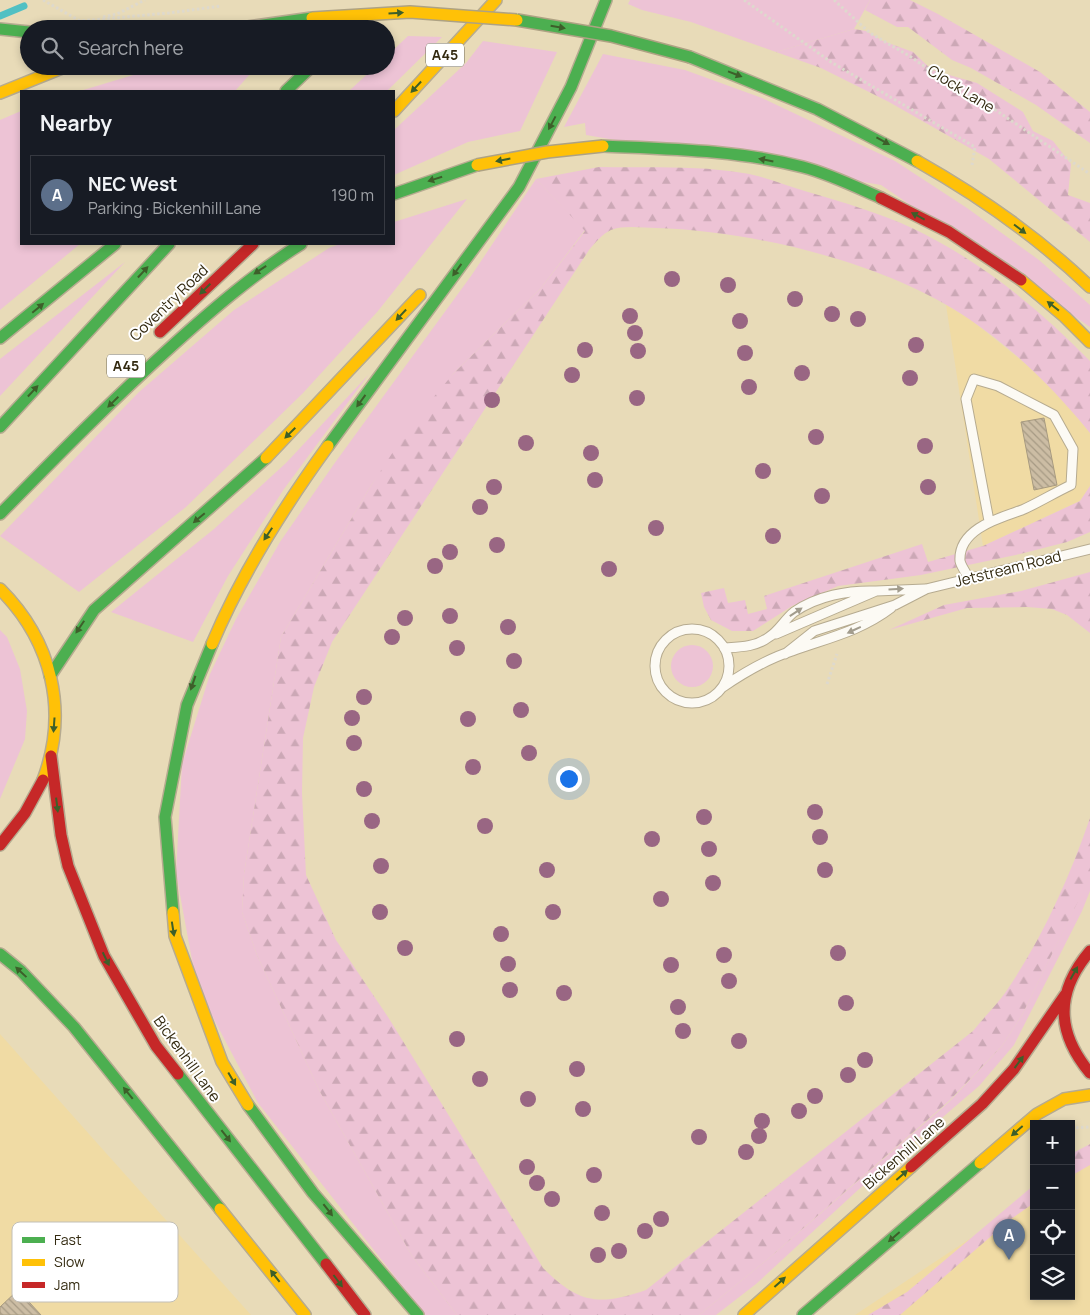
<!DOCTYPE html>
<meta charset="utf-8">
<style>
body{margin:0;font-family:Manrope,sans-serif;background:#20242c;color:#f1f3f6}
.controls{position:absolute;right:15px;bottom:15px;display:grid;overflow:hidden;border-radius:0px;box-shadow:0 2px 8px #0003}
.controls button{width:45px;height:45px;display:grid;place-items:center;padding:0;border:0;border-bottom:1px solid #363941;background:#171b24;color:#f1f3f6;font:25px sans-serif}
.you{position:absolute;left:568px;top:778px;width:18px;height:18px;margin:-12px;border:4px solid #fff;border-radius:50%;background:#1a73e8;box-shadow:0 0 0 8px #1a73e833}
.badge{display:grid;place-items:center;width:32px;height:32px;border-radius:50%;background:#72684b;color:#fff;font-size:16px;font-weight:700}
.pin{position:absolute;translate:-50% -41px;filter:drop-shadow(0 1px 2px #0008)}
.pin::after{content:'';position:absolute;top:26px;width:18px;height:15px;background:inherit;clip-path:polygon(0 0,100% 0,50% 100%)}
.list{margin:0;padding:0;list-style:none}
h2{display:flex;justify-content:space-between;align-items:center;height:65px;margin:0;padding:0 20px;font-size:21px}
h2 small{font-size:16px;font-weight:400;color:#9ea1a6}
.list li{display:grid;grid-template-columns:32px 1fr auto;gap:15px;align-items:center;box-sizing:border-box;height:80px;margin:0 10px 10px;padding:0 10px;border:1px solid #363941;border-radius:0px}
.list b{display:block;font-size:19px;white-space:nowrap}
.list p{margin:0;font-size:16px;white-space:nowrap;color:#9ea1a6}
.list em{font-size:16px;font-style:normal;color:#9ea1a6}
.icon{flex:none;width:28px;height:28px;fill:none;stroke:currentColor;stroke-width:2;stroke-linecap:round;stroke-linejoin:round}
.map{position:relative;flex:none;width:1090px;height:1315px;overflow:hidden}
.search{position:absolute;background:#171b24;box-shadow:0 2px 8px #0003;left:20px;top:20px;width:375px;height:55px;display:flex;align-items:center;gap:12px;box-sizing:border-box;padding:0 18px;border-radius:28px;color:#9ea1a6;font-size:19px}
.panel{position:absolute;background:#171b24;box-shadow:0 2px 8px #0003;left:20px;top:90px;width:375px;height:155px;border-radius:0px}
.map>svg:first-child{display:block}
.built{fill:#f0dba4}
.green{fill:#edc3d5}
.forest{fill:url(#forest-firs)}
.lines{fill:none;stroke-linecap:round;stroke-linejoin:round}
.stream{stroke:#51c0c3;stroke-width:7}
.building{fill:url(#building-back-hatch);stroke:#a79a80}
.lane-casing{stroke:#b6ab90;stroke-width:11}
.fast-casing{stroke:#b6ab90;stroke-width:14}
.slow-casing{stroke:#b6ab90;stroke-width:14}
.jam-casing{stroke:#b6ab90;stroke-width:14}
.path{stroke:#ded9cd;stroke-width:3;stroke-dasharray:2.5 2.5;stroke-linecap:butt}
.lane{stroke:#fcfaf4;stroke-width:9}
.fast{stroke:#4caf50;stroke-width:11}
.slow{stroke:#ffc107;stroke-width:11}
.jam{stroke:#c62828;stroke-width:11}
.fast-bridge-casing{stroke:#aea283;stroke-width:14;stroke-linecap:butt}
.slow-bridge-casing{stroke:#aea283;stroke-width:14;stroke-linecap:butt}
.fast-bridge{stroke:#4caf50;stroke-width:11}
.slow-bridge{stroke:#ffc107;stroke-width:11}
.tree{fill:#996683}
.oneway{fill:#3d5f2a}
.oneway2{fill:#a29c8d}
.labels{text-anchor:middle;stroke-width:4;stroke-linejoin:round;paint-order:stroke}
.shield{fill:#fff;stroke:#706a58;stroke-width:1}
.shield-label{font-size:14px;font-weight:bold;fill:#332a10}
.street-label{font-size:15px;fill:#332a10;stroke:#fff}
.key{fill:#fff;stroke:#c2bfb7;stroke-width:1}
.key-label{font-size:14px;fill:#332a10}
</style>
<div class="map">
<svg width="1090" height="1315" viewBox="0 0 1090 1315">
<defs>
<pattern id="forest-firs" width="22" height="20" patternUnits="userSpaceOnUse" patternTransform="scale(1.25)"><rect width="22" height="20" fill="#edc3d5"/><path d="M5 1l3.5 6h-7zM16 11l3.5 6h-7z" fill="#cca8b6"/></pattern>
<pattern id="building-back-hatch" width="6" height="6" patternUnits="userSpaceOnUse" patternTransform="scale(1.25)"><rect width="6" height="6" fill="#ccbda4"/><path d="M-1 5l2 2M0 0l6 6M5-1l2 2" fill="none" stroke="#a69a84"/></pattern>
</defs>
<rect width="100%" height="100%" fill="#e8dbb8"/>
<path class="built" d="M946,305L970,319L1027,365L1061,397L1090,433V486L1080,501L983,546Z
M0,1034L97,1143L251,1315H0Z
M1090,1160V1315H855L1034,1196V1296H1071V1171Z"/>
<path class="green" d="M630,0H870L854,29L776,52L691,22L642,10L628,4Z
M408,36L442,37L387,91H349L376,66H386V57Z
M483,41L557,52L520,131L468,142L394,175V130L466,63Z
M603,54L685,70L762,98L895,161L967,208L1039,260L1090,305V327L881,185L586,135L585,123L564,127Z
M172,66H257L235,91H80L140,73Z
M21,111V244H80L0,310V120Z
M536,179L585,230L541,288L453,374L372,484L281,637L244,874L242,912L257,955L319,1090L412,1256L457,1315H425L258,1103L197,987L176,873L182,764L210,674L236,619L280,542L334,464L471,276Z
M467,199L378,311L303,393L186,507L79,592L0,536L139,392L234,310L329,248L340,244H394V222Z
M125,262L0,396V359Z
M369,374L284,489L228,576L193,642L111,612L214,529L286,463Z
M0,630L7,637L20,669L27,711L25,739L0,799Z
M671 666a21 21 0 1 1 42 0a21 21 0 1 1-42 0Z
M1090,876V891L1082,911L1014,1045L979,1086L858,1190L756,1284L716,1315H699L768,1259L949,1102L1002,1046L1022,1015Z"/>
<path class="forest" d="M870,0H910L938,14L1040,72L1090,112V143L1036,105L971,68L952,60L908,27H897L865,10Z
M854,29L866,31L883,41L913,52L932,70L977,83L1023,112L1033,131L1053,141L1071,164L1068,195L1090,203V242L989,159L889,102L821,68L776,52Z
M599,167C646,168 696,165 743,173C764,176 787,186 808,192C842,202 880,213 912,228C981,261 1037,307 1090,361V433C1055,390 1015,350 969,319C887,263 755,231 656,228C643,228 624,225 611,230C602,234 595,243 589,250L332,642L314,687L303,738L302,793L306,875L336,940L388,1017L543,1268C579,1304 599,1306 646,1290L973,1031C983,1018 996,1006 1005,993C1042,939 1069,879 1090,818V877L1022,1015L1002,1046L949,1101L768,1259L699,1315H457L412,1256L319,1090L257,955L242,912L244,874L281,637L372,484L412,423L453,374L541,288L585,231L536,179Z
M1090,486V532L1067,542L1020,554L921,575L838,586L792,606L753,631H732L711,620L704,607L701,593L724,588L728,603L745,600L748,614L767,609L764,596L922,544L928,562L983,546L1080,501Z
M1090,572V633L1067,615L1052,609L1027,607L967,608L889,630L944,605L1021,591Z
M1090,1144V1165L1071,1176V1154Z
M1034,1185V1203L1011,1219L900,1315H868L907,1292Z"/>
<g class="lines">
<path class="stream" d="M0,16L24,6"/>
</g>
<path class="building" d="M1044,418L1057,485L1034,490L1021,422Z
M18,1290L41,1315H0V1307Z"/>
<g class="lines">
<defs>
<path id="lane" d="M969,578C966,573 961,566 960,561C958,529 999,518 1022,510C1038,503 1054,493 1071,485L1073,449L1054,415L998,386L974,379L966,399L989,521
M655 666a37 37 0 1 1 74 0a37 37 0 1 1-74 0Z
M776,634L876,591L925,589
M724,648C740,647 756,647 769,637C779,631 785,619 794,612C817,596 848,590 876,591
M785,654L814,631L895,605L926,589L1090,549
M723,687C745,672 767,659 792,651C828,638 861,631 891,608"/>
<path id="fast" d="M0,29L29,32
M234,29L312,18
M690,57L817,109L917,161
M286,91L312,66
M603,146C670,149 738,150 803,167C830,174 856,187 881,198
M394,194L477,165
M0,338L115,244
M0,427L169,244
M328,446L519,187L571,87L606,0
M0,514C57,456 113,399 173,345C214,308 255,273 301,244
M50,676L94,610L266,458
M173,912L165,817L187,705L212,644
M0,954L21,971L74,1027L220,1209
M178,1074L326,1264
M248,1105L313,1193L418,1315
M803,1315L980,1163"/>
<path id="slow" d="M0,93L67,66
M394,111L496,0
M917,161C979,196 1039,238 1090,287
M1021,280L1065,317L1090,342
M266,458L420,295
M0,589C52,641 69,711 43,780
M212,644C242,573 283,508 328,446
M173,912L175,936L222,1062L248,1105
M980,1163L1037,1114L1064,1099L1090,1095
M220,1209L305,1315
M744,1315L911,1167"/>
<path id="jam" d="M881,198L949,232L1021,280
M160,332L253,244
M51,756L61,835L68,866L104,956L156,1046L178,1074
M0,845L25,813L43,780
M1090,951C1055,992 1056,1032 1090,1073
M911,1167L982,1104L1014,1069L1065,995
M326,1264L365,1315"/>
</defs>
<use href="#lane" class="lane-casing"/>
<use href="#fast" class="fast-casing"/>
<use href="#slow" class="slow-casing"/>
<use href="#jam" class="jam-casing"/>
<path class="path" d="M43,0L80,21L169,13L221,6
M744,0L831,62L975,147L972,165
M834,0L870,33L911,57L941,78L997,111L1090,174
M103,17L117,14L145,0
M827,684L837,654
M1071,1128L1090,1127"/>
<use href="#lane" class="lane"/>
<use href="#fast" class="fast"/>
<use href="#slow" class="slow"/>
<use href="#jam" class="jam"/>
<defs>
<path id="fast-bridge" d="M517,20L611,36L690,57"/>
<path id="slow-bridge" d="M312,18L410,12L517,20
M477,165L547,152L603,146"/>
</defs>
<use href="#fast-bridge" class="fast-bridge-casing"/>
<use href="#slow-bridge" class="slow-bridge-casing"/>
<use href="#fast-bridge" class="fast-bridge"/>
<use href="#slow-bridge" class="slow-bridge"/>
</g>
<g class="tree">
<circle cx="672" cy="279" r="8"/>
<circle cx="728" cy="285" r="8"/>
<circle cx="795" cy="299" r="8"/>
<circle cx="832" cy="314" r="8"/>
<circle cx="630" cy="316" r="8"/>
<circle cx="858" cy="319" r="8"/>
<circle cx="740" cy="321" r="8"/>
<circle cx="635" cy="333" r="8"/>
<circle cx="916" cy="345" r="8"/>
<circle cx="585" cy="350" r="8"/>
<circle cx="638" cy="351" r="8"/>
<circle cx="745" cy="353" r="8"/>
<circle cx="802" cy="373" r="8"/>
<circle cx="572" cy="375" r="8"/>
<circle cx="910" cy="378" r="8"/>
<circle cx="749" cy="387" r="8"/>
<circle cx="637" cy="398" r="8"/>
<circle cx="492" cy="400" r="8"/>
<circle cx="816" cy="437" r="8"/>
<circle cx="526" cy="443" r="8"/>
<circle cx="925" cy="446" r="8"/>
<circle cx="591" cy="453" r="8"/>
<circle cx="763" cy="471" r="8"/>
<circle cx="595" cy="480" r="8"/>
<circle cx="494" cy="487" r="8"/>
<circle cx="928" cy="487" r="8"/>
<circle cx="822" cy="496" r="8"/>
<circle cx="480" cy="507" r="8"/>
<circle cx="656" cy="528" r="8"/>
<circle cx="773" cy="536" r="8"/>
<circle cx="497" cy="545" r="8"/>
<circle cx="450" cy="552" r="8"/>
<circle cx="435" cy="566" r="8"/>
<circle cx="609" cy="569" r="8"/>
<circle cx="450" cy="616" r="8"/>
<circle cx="405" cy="618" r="8"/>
<circle cx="508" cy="627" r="8"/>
<circle cx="392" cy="637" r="8"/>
<circle cx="457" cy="648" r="8"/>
<circle cx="514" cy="661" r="8"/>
<circle cx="364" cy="697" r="8"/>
<circle cx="521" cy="710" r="8"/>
<circle cx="352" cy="718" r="8"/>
<circle cx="468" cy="719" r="8"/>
<circle cx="354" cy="743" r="8"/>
<circle cx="529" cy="753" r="8"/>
<circle cx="473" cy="767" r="8"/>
<circle cx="364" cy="789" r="8"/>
<circle cx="815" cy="812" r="8"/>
<circle cx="704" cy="817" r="8"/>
<circle cx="372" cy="821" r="8"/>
<circle cx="485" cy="826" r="8"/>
<circle cx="820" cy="837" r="8"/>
<circle cx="652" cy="839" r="8"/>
<circle cx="709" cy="849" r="8"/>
<circle cx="381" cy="866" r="8"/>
<circle cx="547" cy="870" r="8"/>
<circle cx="825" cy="870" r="8"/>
<circle cx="713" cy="883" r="8"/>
<circle cx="661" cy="899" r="8"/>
<circle cx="380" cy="912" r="8"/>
<circle cx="553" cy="912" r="8"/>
<circle cx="501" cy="934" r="8"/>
<circle cx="405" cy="948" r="8"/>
<circle cx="838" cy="953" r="8"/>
<circle cx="724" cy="955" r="8"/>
<circle cx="508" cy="964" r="8"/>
<circle cx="671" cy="965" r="8"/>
<circle cx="729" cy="981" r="8"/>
<circle cx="510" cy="990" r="8"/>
<circle cx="564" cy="993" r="8"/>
<circle cx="846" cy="1003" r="8"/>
<circle cx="678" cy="1007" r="8"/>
<circle cx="683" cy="1031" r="8"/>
<circle cx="457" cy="1039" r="8"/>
<circle cx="739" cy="1041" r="8"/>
<circle cx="865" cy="1060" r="8"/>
<circle cx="577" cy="1069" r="8"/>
<circle cx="848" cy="1075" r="8"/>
<circle cx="480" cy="1079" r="8"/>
<circle cx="815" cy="1096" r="8"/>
<circle cx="528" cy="1099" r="8"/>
<circle cx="583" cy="1109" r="8"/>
<circle cx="799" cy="1111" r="8"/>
<circle cx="762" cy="1121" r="8"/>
<circle cx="759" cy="1136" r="8"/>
<circle cx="699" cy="1137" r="8"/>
<circle cx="746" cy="1152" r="8"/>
<circle cx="527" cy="1167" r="8"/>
<circle cx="594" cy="1175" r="8"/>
<circle cx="537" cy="1183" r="8"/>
<circle cx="552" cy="1199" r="8"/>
<circle cx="602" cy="1213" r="8"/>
<circle cx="661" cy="1219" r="8"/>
<circle cx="645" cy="1231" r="8"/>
<circle cx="619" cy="1251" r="8"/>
<circle cx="598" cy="1255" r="8"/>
</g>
<defs><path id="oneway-solid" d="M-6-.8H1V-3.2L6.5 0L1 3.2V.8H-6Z" transform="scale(1.25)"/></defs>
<g class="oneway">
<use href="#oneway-solid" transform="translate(396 13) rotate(-4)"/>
<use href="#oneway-solid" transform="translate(558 27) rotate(10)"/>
<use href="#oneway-solid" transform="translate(735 74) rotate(21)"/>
<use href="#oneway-solid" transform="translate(416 87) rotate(133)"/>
<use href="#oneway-solid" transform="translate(552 123) rotate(118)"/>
<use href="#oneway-solid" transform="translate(883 141) rotate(29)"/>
<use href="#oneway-solid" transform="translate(503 160) rotate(169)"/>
<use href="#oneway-solid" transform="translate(766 160) rotate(-169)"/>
<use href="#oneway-solid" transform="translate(435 179) rotate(162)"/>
<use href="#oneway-solid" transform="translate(918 216) rotate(-152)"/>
<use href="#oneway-solid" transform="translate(1020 229) rotate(37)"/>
<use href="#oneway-solid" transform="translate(260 270) rotate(146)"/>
<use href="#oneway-solid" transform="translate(457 270) rotate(126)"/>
<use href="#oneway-solid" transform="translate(143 272) rotate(-47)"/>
<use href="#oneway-solid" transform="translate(205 289) rotate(136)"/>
<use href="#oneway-solid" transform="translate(1053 306) rotate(-142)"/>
<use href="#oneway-solid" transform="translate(38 308) rotate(-40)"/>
<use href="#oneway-solid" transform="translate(401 315) rotate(133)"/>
<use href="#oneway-solid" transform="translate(33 391) rotate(-47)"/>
<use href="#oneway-solid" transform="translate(361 401) rotate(126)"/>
<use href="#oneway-solid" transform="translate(113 402) rotate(136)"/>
<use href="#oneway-solid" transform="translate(290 433) rotate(135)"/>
<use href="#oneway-solid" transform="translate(199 518) rotate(140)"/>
<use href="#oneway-solid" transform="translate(268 534) rotate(124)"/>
<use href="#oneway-solid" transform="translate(80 627) rotate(124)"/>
<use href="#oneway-solid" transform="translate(193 683) rotate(109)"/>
<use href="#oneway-solid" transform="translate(54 725) rotate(94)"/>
<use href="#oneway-solid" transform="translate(57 805) rotate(83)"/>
<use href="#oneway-solid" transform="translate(173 929) rotate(81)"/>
<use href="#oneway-solid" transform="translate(106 959) rotate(64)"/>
<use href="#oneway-solid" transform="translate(21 972) rotate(-137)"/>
<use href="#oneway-solid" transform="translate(1074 973) rotate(-61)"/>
<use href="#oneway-solid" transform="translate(1019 1062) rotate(-54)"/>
<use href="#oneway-solid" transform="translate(232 1079) rotate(60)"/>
<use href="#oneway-solid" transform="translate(128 1093) rotate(-129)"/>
<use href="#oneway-solid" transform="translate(1017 1131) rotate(139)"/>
<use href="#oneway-solid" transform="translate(226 1136) rotate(52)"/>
<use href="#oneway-solid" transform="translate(902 1175) rotate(-41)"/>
<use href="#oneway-solid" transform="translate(328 1210) rotate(52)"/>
<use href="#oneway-solid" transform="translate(894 1237) rotate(139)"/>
<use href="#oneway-solid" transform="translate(275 1276) rotate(-128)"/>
<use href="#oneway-solid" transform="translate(338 1281) rotate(53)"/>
<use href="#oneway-solid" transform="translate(780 1282) rotate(-42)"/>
</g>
<g class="oneway2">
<use href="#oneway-solid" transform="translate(896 589) rotate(-4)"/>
<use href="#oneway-solid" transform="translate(796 612) rotate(-34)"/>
<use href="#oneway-solid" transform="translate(854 630) rotate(155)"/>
</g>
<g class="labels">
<g class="shield">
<rect x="426" y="43.5" width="38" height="23" rx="4"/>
<rect x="107" y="354.5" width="38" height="23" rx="4"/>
</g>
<g class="shield-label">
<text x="445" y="60">A45</text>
<text x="126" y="371">A45</text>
</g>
<g class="street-label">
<text transform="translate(961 89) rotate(32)" y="5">Clock Lane</text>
<text transform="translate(169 303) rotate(-44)" y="5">Coventry Road</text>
<text transform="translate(1008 569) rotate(-14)" y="5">Jetstream Road</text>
<text transform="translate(187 1059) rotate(54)" y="5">Bickenhill Lane</text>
<text transform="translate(904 1153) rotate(-41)" y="5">Bickenhill Lane</text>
</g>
</g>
<rect x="12" y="1222" width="166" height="80" rx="8" class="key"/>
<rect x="22" y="1237" width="23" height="6" fill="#4caf50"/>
<rect x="22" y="1259" width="23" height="7" fill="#ffc107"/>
<rect x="22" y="1282" width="23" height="6" fill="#c62828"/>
<g class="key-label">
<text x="54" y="1245">Fast</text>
<text x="54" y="1267">Slow</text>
<text x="54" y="1290">Jam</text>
</g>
</svg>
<div class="controls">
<button>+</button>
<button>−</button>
<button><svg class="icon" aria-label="locate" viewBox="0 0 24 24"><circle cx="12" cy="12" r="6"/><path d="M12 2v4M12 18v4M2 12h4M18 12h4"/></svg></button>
<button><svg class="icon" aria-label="layers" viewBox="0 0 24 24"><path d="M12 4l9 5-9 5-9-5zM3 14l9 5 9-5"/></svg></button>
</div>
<div class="you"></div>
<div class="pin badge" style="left:1009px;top:1260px;background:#5c6f8a">A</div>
<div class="search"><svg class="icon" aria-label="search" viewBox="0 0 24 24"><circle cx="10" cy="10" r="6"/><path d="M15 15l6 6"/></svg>Search here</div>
<section class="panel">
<h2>Nearby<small></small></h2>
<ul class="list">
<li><span class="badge" style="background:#5c6f8a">A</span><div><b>NEC West</b><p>Parking · Bickenhill Lane</p></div><em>190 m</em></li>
</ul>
</section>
</div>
